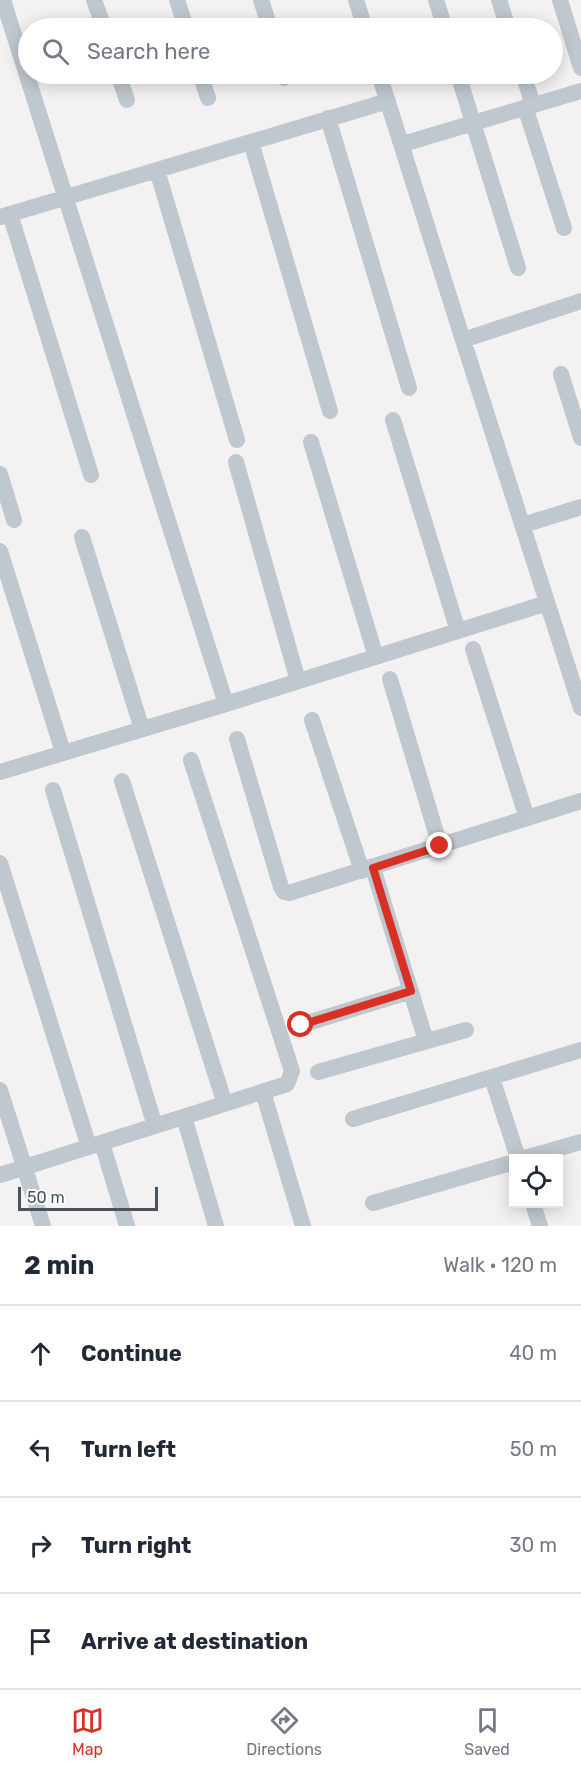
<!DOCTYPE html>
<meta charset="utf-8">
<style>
body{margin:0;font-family:Rubik,sans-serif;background:#f6f6f7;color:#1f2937}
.controls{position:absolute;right:18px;bottom:18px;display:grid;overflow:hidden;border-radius:0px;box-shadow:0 3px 15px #0003}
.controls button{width:54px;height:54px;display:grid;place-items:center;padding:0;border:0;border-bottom:2px solid #e0e1e3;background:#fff;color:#1f2937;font:30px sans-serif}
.scale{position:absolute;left:18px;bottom:15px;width:140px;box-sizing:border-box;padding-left:6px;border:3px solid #49535e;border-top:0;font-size:16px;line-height:21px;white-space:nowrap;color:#49535e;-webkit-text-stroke:4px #fff;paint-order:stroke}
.stop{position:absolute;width:18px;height:18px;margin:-14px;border:4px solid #d93025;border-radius:50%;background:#fff}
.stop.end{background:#d93025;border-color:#fff;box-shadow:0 2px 6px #0008}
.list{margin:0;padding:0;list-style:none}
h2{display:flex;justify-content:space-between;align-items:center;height:78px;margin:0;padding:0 24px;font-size:26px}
h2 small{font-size:20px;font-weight:400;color:#747a83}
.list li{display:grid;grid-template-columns:39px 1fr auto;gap:18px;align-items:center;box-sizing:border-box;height:96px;padding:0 24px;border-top:2px solid #e0e1e3}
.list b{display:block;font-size:22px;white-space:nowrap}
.list em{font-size:20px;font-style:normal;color:#747a83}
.icon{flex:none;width:33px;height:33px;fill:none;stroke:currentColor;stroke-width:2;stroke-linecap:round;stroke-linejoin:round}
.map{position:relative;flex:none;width:581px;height:1226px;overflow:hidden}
.search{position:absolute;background:#fff;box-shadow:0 3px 15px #0003;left:18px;right:18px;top:18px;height:66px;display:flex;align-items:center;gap:15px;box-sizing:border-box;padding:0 21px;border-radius:33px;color:#747a83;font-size:22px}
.sheet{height:462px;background:#fff}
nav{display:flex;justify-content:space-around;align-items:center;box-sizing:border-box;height:84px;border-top:2px solid #e0e1e3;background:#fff;font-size:16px;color:#747a83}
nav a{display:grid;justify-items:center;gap:3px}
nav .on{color:#d93025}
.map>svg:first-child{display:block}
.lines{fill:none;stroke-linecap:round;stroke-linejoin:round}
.minor{stroke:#bfc7cf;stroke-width:16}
.route{stroke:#d93025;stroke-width:8}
</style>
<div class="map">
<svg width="581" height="1226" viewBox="0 0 581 1226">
<rect width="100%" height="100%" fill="#f3f1f1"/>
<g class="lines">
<path class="minor" d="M3,0L226,704
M94,0L104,28
M177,0L186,28
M261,0L270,28
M356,0L365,28
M436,0L445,28
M499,0L508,28
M560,0L581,68
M118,74L127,100
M200,74L208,98
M283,74L284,78
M379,74L463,340L581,708
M458,74L518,268
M523,74L533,105
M525,107L564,228
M328,118L409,388
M251,142L330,411
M403,144L581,91
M157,170L237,440
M10,214L91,475
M0,217L388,101
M463,340L581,301
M561,374L581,438
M393,420L458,631
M311,442L376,657
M236,462L298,681
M0,474L14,520
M523,525L581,507
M82,537L142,729
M0,551L63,752
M473,649L527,818
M390,679L440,846
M312,720L362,871
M237,739L281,887L284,892L289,893L581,801
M0,772L226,704L547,603
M122,781L225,1104
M53,790L155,1126
M0,863L89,1147
M373,868L426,1041
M301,1025L411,991
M318,1072L466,1030
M492,1078L518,1158
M0,1090L43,1226
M263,1092L303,1226
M184,1117L216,1226
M353,1119L581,1050
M102,1143L127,1226
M525,1158L581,1142
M0,1175L287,1084L292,1071L191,760
M373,1203L514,1162
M533,1204L540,1226"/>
</g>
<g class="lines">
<path class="route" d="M301,1025L411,991L373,868L440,846"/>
</g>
</svg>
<div class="controls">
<button><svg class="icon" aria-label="locate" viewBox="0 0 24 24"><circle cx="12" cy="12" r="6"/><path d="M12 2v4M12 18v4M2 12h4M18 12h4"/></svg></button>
</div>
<div class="scale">50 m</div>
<div class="stop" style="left:301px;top:1025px"></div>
<div class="stop end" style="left:440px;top:846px"></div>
<div class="search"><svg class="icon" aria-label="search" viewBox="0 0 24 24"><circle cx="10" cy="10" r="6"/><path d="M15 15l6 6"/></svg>Search here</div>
</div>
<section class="sheet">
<h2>2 min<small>Walk · 120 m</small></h2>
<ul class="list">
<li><svg class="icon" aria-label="ahead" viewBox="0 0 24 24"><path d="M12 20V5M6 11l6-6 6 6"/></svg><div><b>Continue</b></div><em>40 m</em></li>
<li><svg class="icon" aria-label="left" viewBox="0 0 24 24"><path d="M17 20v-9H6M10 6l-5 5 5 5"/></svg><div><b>Turn left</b></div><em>50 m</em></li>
<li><svg class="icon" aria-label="right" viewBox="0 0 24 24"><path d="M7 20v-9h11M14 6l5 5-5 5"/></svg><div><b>Turn right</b></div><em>30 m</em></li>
<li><svg class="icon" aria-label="arrive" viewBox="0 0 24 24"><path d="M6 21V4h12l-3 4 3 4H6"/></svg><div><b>Arrive at destination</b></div></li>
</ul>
</section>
<nav>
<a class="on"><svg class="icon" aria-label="map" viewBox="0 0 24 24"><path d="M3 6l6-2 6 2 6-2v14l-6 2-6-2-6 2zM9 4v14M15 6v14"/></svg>Map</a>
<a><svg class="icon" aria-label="directions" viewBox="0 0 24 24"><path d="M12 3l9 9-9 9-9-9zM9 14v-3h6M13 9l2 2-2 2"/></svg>Directions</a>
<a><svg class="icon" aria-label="saved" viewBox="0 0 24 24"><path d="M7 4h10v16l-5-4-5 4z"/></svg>Saved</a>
</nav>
